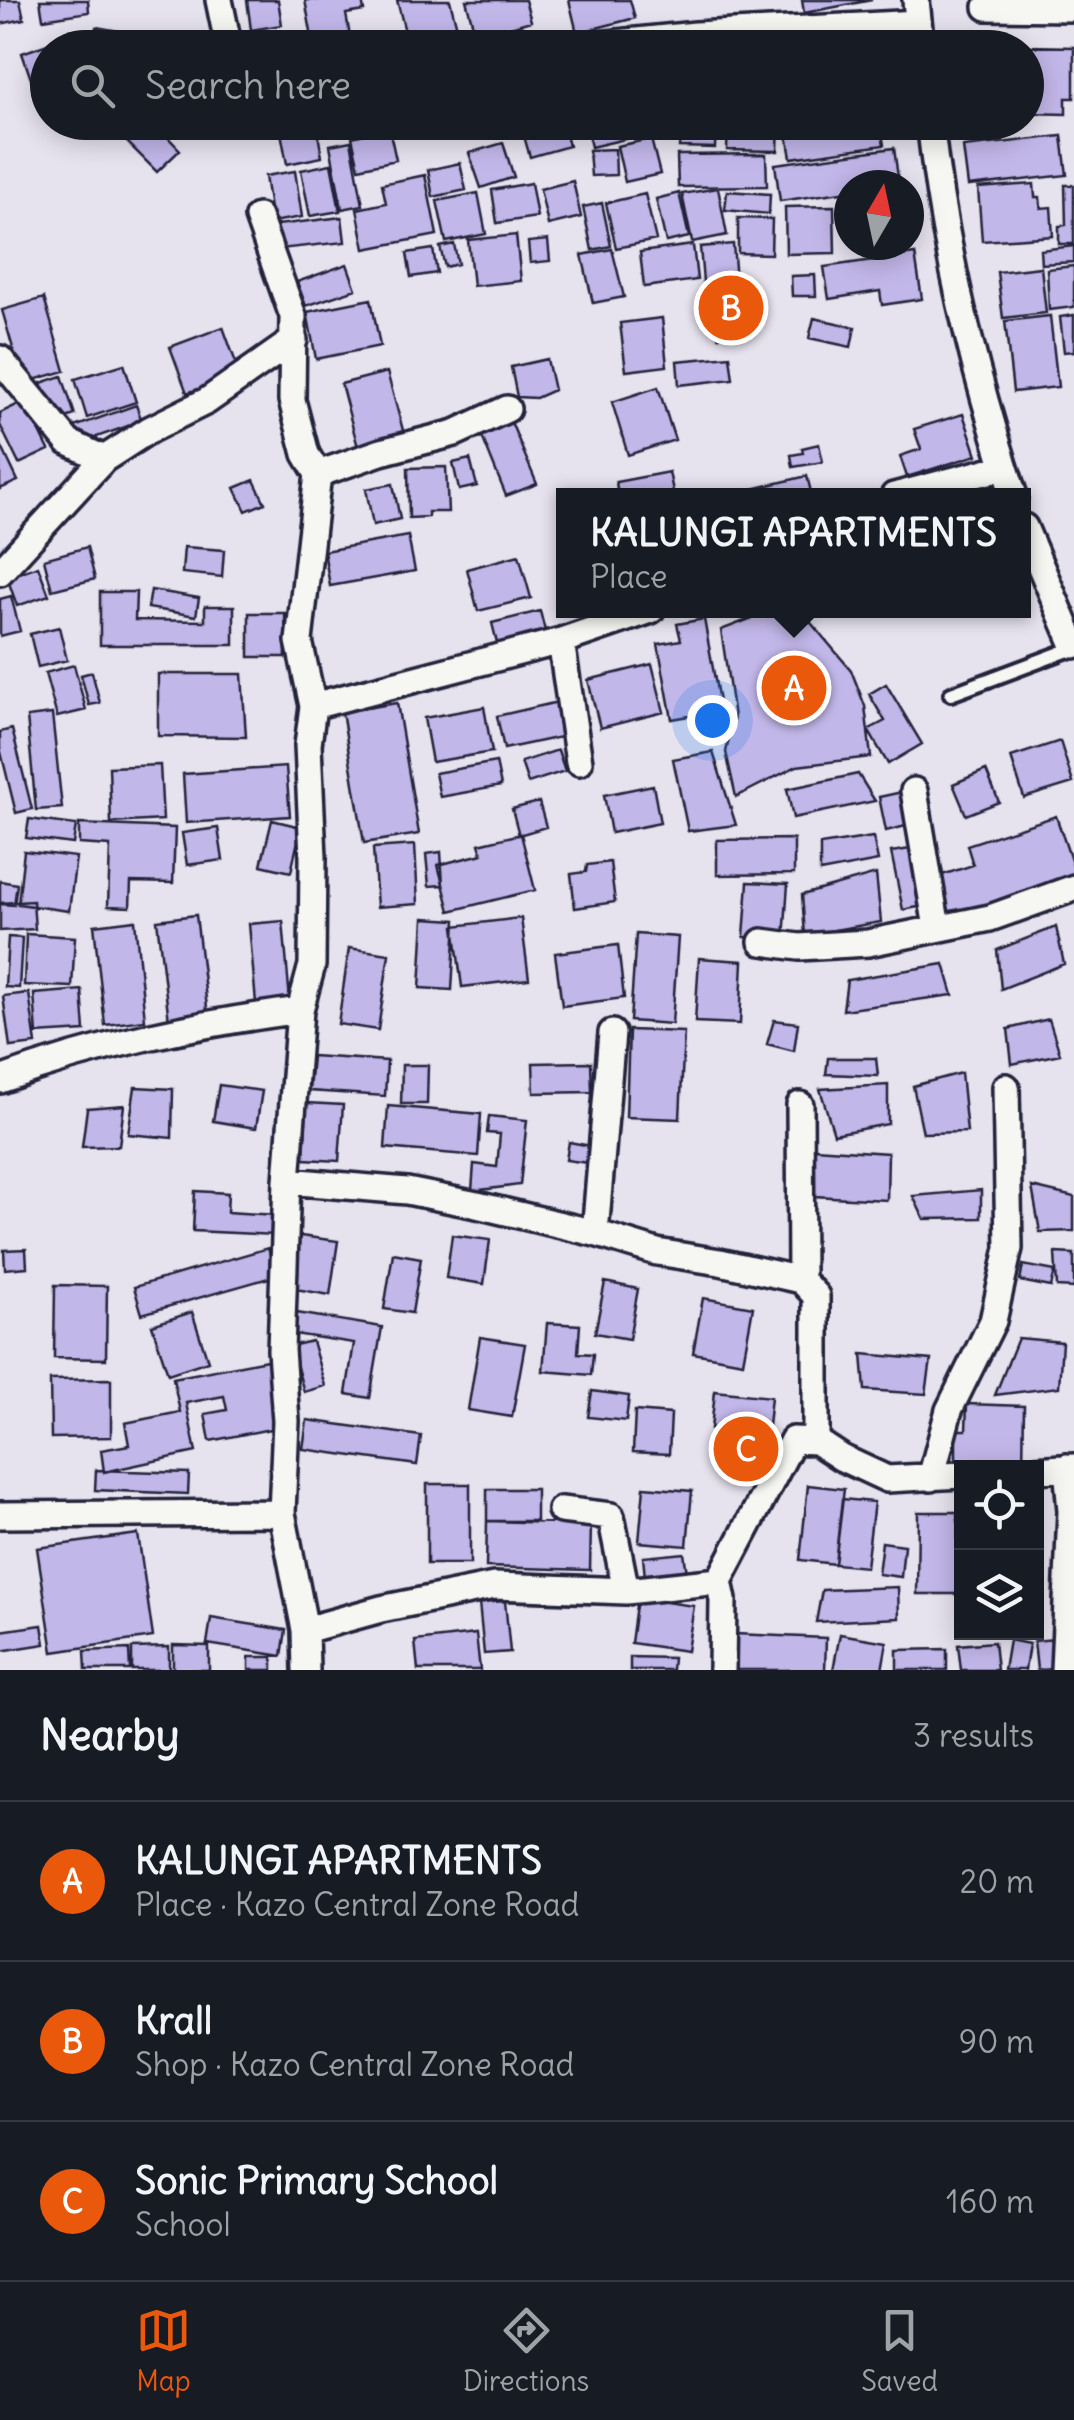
<!DOCTYPE html>
<meta charset="utf-8">
<style>
body{margin:0;font-family:Delius,sans-serif;background:#20242c;color:#f1f3f6}
.controls{position:absolute;right:30px;bottom:30px;display:grid;overflow:hidden;border-radius:0px;box-shadow:0 5px 25px #0003}
.controls button{width:90px;height:90px;display:grid;place-items:center;padding:0;border:0;border-bottom:2px solid #363941;background:#171b24;color:#f1f3f6;font:50px sans-serif}
.compass{position:absolute;left:834px;top:170px;width:90px;height:90px;border-radius:50%;background:#171b24;box-shadow:0 5px 25px #0003;rotate:9deg}
.you{position:absolute;left:712px;top:720px;width:35px;height:35px;margin:-25px;border:8px solid #fff;border-radius:50%;background:#1a73e8;box-shadow:0 0 0 15px #1a73e833}
.badge{display:grid;place-items:center;width:65px;height:65px;border-radius:50%;background:#ea580c;color:#fff;font-size:32px;font-weight:700}
.pin{position:absolute;translate:-50% -50%;border:5px solid #fff;box-shadow:0 2px 10px #0006}
.popup{position:absolute;left:556px;top:488px;width:475px;height:130px;box-sizing:border-box;display:grid;place-content:center;border-radius:0px;background:#171b24;filter:drop-shadow(0 2px 8px #0005);font-size:32px;white-space:nowrap;color:#9ea1a6}
.popup b{font-size:38px;color:#f1f3f6}
.popup::after{content:'';position:absolute;left:50%;top:100%;margin-left:-20px;border:20px solid transparent;border-top-color:#171b24}
.list{margin:0;padding:0;list-style:none}
h2{display:flex;justify-content:space-between;align-items:center;height:130px;margin:0;padding:0 40px;font-size:42px}
h2 small{font-size:32px;font-weight:400;color:#9ea1a6}
.list li{display:grid;grid-template-columns:65px 1fr auto;gap:30px;align-items:center;box-sizing:border-box;height:160px;padding:0 40px;border-top:2px solid #363941}
.list b{display:block;font-size:38px;white-space:nowrap}
.list p{margin:0;font-size:32px;white-space:nowrap;color:#9ea1a6}
.list em{font-size:32px;font-style:normal;color:#9ea1a6}
.icon{flex:none;width:55px;height:55px;fill:none;stroke:currentColor;stroke-width:2;stroke-linecap:round;stroke-linejoin:round}
.map{position:relative;flex:none;width:1074px;height:1670px;overflow:hidden}
.search{position:absolute;background:#171b24;box-shadow:0 5px 25px #0003;left:30px;right:30px;top:30px;height:110px;display:flex;align-items:center;gap:25px;box-sizing:border-box;padding:0 35px;border-radius:55px;color:#9ea1a6;font-size:38px}
.sheet{height:610px;background:#171b24}
nav{display:flex;justify-content:space-around;align-items:center;box-sizing:border-box;height:140px;border-top:2px solid #363941;background:#171b24;font-size:28px;color:#9ea1a6}
nav a{display:grid;justify-items:center;gap:5px}
nav .on{color:#ea580c}
.map>svg:first-child{display:block}
.building{fill:#c2b7e9;stroke:#22223b;stroke-width:2.5}
.lines{fill:none;stroke-linecap:round;stroke-linejoin:round}
.service-casing{stroke:#22223b;stroke-width:20}
.minor-casing{stroke:#22223b;stroke-width:32}
.service{stroke:#f6f6f2;stroke-width:12}
.minor{stroke:#f6f6f2;stroke-width:25}
</style>
<div class="map">
<svg width="1074" height="1670" viewBox="0 0 1074 1670">
<rect width="100%" height="100%" fill="#e6e3ef"/>
<filter id="ink" filterUnits="userSpaceOnUse"><feTurbulence type="fractalNoise" baseFrequency=".01" numOctaves="2"/><feDisplacementMap in="SourceGraphic" scale="20" xChannelSelector="R" yChannelSelector="G"/><feConvolveMatrix kernelMatrix="1 2 1 2 8 2 1 2 1" color-interpolation-filters="sRGB"/></filter>
<g filter="url(#ink)">
<path class="building" d="M0,0H20L24,19L0,24Z
M40,0H88L89,12L43,19Z
M247,0H278L282,25L251,30Z
M305,0H362L364,11L346,14L351,42L314,48Z
M397,0H450L460,40L430,48H409Z
M466,0H525L531,21L476,37Z
M569,0H630L635,18L577,33Z
M802,0H872L804,13Z
M96,27L125,32L122,48L93,45Z
M53,42L55,48H48V106L41,108L22,53Z
M938,44L1074,47V98H1066V114L1026,113V48H938Z
M145,122L152,130L156,125L180,150L157,172L108,123Z
M279,122H316L322,157L287,164Z
M520,122H562L569,146L530,157Z
M585,122H639L642,135L591,147Z
M653,122H716L715,148L679,147L680,136L652,135Z
M728,122H779L778,151L727,150Z
M785,122H880L884,145L791,158Z
M389,128L396,160L359,168L352,137Z
M1062,136L1067,175L968,186L963,147Z
M651,139L660,174L625,182L617,146Z
M351,141L363,205L342,209L330,145Z
M503,143L514,177L481,188L469,153Z
M894,148L899,185H849V191L780,201L775,164Z
M615,149L616,175L591,176L589,150Z
M766,154L767,186L678,187L677,155Z
M460,163L466,190L433,197L428,170Z
M331,164L340,211L310,216L301,170Z
M295,171L302,217L272,222L265,176Z
M425,175L437,235L365,249L357,209L386,203L382,184Z
M573,181L581,217L548,225L540,189Z
M531,183L537,217L497,223L492,190Z
M1034,184L1035,197H1040L1041,208L1051,207L1053,236L982,241L978,188Z
M1065,185H1074V244H1059V226L1066,225Z
M718,188L727,235L692,242L682,194Z
M727,191L770,194L769,214L725,210Z
M478,193L486,234L446,242L437,201Z
M679,193L689,237L666,242L656,199Z
M645,194L656,240L616,248L606,203Z
M602,203L611,246L592,250L583,207Z
M834,206L835,253L786,254L785,207Z
M342,217L345,242L280,249L277,225Z
M738,218L772,219L771,254L738,253Z
M516,235L521,281L473,286L468,240Z
M548,240L550,261L530,263L528,242Z
M454,244L458,264L445,267L440,247Z
M733,244L736,280L703,282L700,247Z
M693,245L697,280L644,287L640,252Z
M1074,246V262L1041,264L1040,250Z
M433,249L437,273L411,277L407,253Z
M612,249L624,297L593,303L582,255Z
M915,254L922,299L882,305L880,291L829,299L824,267Z
M347,264L356,289L306,306L297,282Z
M1074,266V307L1049,310L1047,269Z
M1041,267L1046,313L1003,318L997,272Z
M815,275L816,296H792L791,276Z
M743,280L761,318L719,337L702,298Z
M44,298L65,371L23,383L2,310Z
M371,299L380,346L316,359L307,312Z
M1074,315V351L1064,352L1060,317Z
M1050,316L1058,387L1013,392L1005,321Z
M662,318L667,366L626,371L620,323Z
M814,318L855,327L851,347L809,338Z
M223,327L240,374L187,393L170,347Z
M730,356L733,379L679,385L677,361Z
M547,359L554,390L536,398L517,397L511,367Z
M124,364L136,402L87,418L75,379Z
M387,372L404,434L358,447L341,384Z
M62,376L75,415L54,422L41,383Z
M658,387L675,440L628,455L612,402Z
M25,401L49,450L19,464L0,425V413Z
M136,405L142,421L80,443L74,427Z
M963,414L977,455L907,477L900,456L921,449L914,429Z
M511,422L537,484L506,496L481,434Z
M0,443L18,481L0,489Z
M819,444L823,462L793,467L791,455L803,453L802,448Z
M470,459L477,486L459,490L453,463Z
M446,467L448,512H428V517L409,518L408,468Z
M669,472L674,496H618L616,482Z
M807,476L812,496H749L748,490Z
M254,480L265,503L246,511L235,488Z
M393,484L400,519L373,525L366,489Z
M408,536L415,571L330,586L324,551Z
M87,547L95,579L52,590L44,559Z
M184,547L224,550L222,577L182,573Z
M519,555L531,598L478,611L467,569Z
M38,566L49,595L17,606L7,577Z
M151,590L199,598L196,616L148,608Z
M100,592H136L135,620L205,621V606H234V645H100Z
M11,596L20,631L0,636V599Z
M773,610H800L851,670L865,706L871,757L797,766L736,797L726,752L734,717L721,630Z
M540,611L548,643L500,655L492,623Z
M249,613H285L286,657H249Z
M704,619L724,729L694,734L690,716L672,719L658,644L681,640L677,624Z
M59,627L67,660L38,667L30,634Z
M652,664L664,712L600,728L588,680Z
M74,665L86,710L57,717L45,673Z
M92,672L100,703L89,705L81,675Z
M158,674H242L246,737L158,736Z
M886,684L922,744L888,764L868,730L885,721L869,694Z
M562,701L570,735L504,749L497,716Z
M397,703L419,834L364,843L342,712Z
M484,707L492,752L432,762L424,718Z
M52,714L62,808L36,810L27,717Z
M12,729L32,809L16,813L0,748V732Z
M1060,741L1073,783L1024,798L1011,757Z
M558,750L565,771L528,783L521,762Z
M713,752L736,825L688,831L673,759Z
M496,762L501,786L440,797L435,773Z
M160,765L163,820L111,823L109,767Z
M286,767L290,816L186,823L183,774Z
M986,770L999,802L966,815L953,784Z
M858,774L875,801L793,818L787,789Z
M653,785L660,823L611,833L604,795Z
M902,792L910,825L886,831L879,797Z
M539,802L546,827L519,835L512,809Z
M1056,816L1074,869V883L952,922L939,876L973,865L967,845Z
M29,819L76,825L73,844L26,838Z
M272,820L301,827L291,872L261,865Z
M79,824L175,828L173,883L131,882L130,907L108,906L110,846L79,844Z
M218,828L223,860L187,865L182,833Z
M521,834L535,890L450,911L438,865L482,854L479,844Z
M873,837L878,861L820,872V845Z
M794,839V874L717,875V840Z
M415,845L418,904L377,907L373,848Z
M917,848L928,905L903,910L891,852Z
M24,851L76,857L69,911L18,904Z
M441,852L443,885L429,886L426,854Z
M610,862L615,902L575,908L571,874L586,872L587,865Z
M876,874L881,922L805,935L802,895Z
M0,881L17,884L14,905L0,904Z
M748,882L788,884L784,939L744,937Z
M33,901L35,929L0,931V903Z
M196,915L208,1016L169,1021L157,920Z
M424,918L456,920L452,990L420,988Z
M521,918L529,979L462,987L454,926Z
M135,920L145,1020L105,1025L94,925Z
M283,921L290,1001L256,1003L249,924Z
M1056,927L1064,964L1001,989L997,950Z
M26,934L75,937L72,987L24,985Z
M636,934L678,937L672,1024L630,1021Z
M8,937L22,938L19,988L5,987Z
M618,945L624,998L562,1006L555,953Z
M349,948L389,954L378,1030L338,1024Z
M699,958L743,961L740,1024L695,1022Z
M944,964L953,995L843,1010L847,980Z
M82,990L85,1031L37,1034L34,994Z
M29,993L36,1044L10,1047L3,996Z
M1049,1019L1060,1054L1012,1064L1008,1029Z
M774,1020L798,1023L794,1051L767,1044Z
M629,1030L684,1032L680,1119L626,1117Z
M312,1056L387,1061L385,1096L309,1091Z
M828,1058H876L878,1076L826,1074Z
M591,1062L592,1092L534,1093L533,1063Z
M402,1065H428L427,1104H401Z
M961,1073L967,1132L923,1133L913,1086Z
M219,1085L262,1091L256,1128L213,1121Z
M888,1085V1124L834,1134L820,1089Z
M135,1087L173,1089L172,1138L128,1134Z
M307,1103L343,1105L339,1161L304,1159Z
M124,1105L119,1146L82,1147L87,1108Z
M388,1106L481,1114L478,1156L385,1148Z
M489,1116L527,1120L520,1185L472,1191L474,1164L497,1167L500,1134L487,1133Z
M569,1142L591,1146L588,1163L566,1160Z
M814,1148L888,1153L887,1200L813,1196Z
M1032,1187L1074,1197V1231L1040,1232Z
M981,1190V1218L924,1219L913,1196Z
M195,1191L228,1193L227,1212L277,1215L276,1235L193,1231Z
M293,1235L338,1241L330,1295L284,1287Z
M452,1235L490,1240L484,1284L446,1278Z
M268,1248L276,1276L142,1314L134,1287Z
M26,1249L27,1267L5,1269L4,1250Z
M393,1253L421,1258L412,1313L384,1309Z
M1055,1253L1074,1254V1288L1057,1287Z
M1023,1265L1055,1271L1051,1287L1020,1281Z
M605,1282L638,1289L629,1339L595,1333Z
M55,1285L107,1286L106,1359L54,1358Z
M703,1298L753,1307L743,1362L693,1353Z
M192,1312L208,1361L168,1374L152,1325Z
M297,1313L382,1327L370,1398L346,1394L354,1343L294,1334Z
M547,1323L580,1325L578,1353L593,1354L591,1375L543,1371Z
M480,1337L525,1344L512,1417L468,1410Z
M1018,1338L1062,1342L1059,1387L995,1395Z
M312,1341L325,1386L304,1392L291,1346Z
M862,1354L931,1360L926,1394L865,1390Z
M267,1360L280,1427L210,1441L205,1414L227,1410L224,1396L186,1403L196,1452L104,1472L101,1450L129,1445L125,1423L180,1412L173,1378Z
M111,1379V1437L51,1438L50,1380Z
M592,1391L629,1396L626,1421L588,1417Z
M715,1391L771,1397L767,1435L711,1429Z
M967,1404L1024,1406L1023,1467L956,1465V1430H966Z
M635,1411L671,1414L669,1454L633,1452Z
M307,1420L421,1436L417,1465L303,1449Z
M96,1470L189,1473L188,1494L95,1490Z
M427,1484H470V1564H427Z
M808,1485L844,1489L835,1564L800,1560Z
M644,1487L692,1491L687,1546L639,1542Z
M487,1489H536V1521H487Z
M842,1499L874,1502L866,1567L835,1564Z
M918,1512H958L957,1594H917Z
M487,1521L591,1524L590,1570L486,1567Z
M138,1534L153,1637L53,1652L37,1548Z
M882,1542L904,1545L901,1577L878,1574Z
M684,1553L687,1573L645,1577L643,1557Z
M898,1587L899,1618L816,1622L822,1590Z
M637,1598L694,1606L687,1651L631,1643Z
M505,1601L510,1652L484,1654L479,1603Z
M211,1618L286,1630L282,1656L207,1644Z
M42,1625L45,1644L0,1651V1631Z
M476,1634L480,1670H418L415,1641Z
M735,1634L826,1638L825,1670H733Z
M840,1634L887,1642L882,1670H833Z
M1053,1639L1057,1669L1037,1670L1034,1641Z
M1009,1640L1029,1644L1025,1670H1004Z
M994,1642L997,1670H961L958,1645Z
M173,1645L209,1646V1670H173Z
M169,1647V1670H132V1648Z
M129,1649L130,1670H86L85,1651Z
M947,1649V1670H897V1650Z
M249,1657H273V1670H249Z
M630,1657L673,1658L672,1670H630Z"/>
<g class="lines">
<defs>
<path id="service" d="M951,694L1074,648"/>
<path id="minor" d="M219,0L229,48
M916,0L921,48
M987,7L1074,8
M568,48L696,35L918,23
M930,122C944,249 974,374 1014,496
M258,217L293,316L292,400L306,454L318,474L299,641L313,706L308,745L313,857L312,965L300,1010L287,1181L281,1350L286,1421L282,1513L305,1630L306,1670
M0,359L68,442L104,459
M318,474L381,452L455,433L507,409
M894,496L1004,467
M1024,527L1074,645
M0,572L104,459L149,430L207,401L294,340
M561,641L579,762
M313,706L561,641L651,610
M914,791L937,928
M762,942L799,947L868,943L990,918L1074,888
M0,1080C98,1044 197,1024 300,1010
M800,1105L801,1280
M287,1181L407,1191L477,1205L595,1233L657,1252L720,1262L801,1280L816,1296V1441
M595,1233L612,1033
M1036,1470L1074,1467
M931,1478L949,1410L993,1321L1009,1248L1006,1087
M561,1510L611,1516L626,1591
M0,1515L282,1513
M305,1630L381,1609L494,1586L626,1591L719,1581
M722,1670L723,1600L719,1581L793,1440L816,1441L842,1458L887,1479L962,1475
M1064,1670L1071,1511L1067,1467"/>
</defs>
<use href="#service" class="service-casing"/>
<use href="#minor" class="minor-casing"/>
<use href="#service" class="service"/>
<use href="#minor" class="minor"/>
</g>
</g>
</svg>
<div class="controls">
<button><svg class="icon" aria-label="locate" viewBox="0 0 24 24"><circle cx="12" cy="12" r="6"/><path d="M12 2v4M12 18v4M2 12h4M18 12h4"/></svg></button>
<button><svg class="icon" aria-label="layers" viewBox="0 0 24 24"><path d="M12 4l9 5-9 5-9-5zM3 14l9 5 9-5"/></svg></button>
</div>
<svg class="compass" viewBox="-18 -18 36 36"><path d="M0-13l5 13h-10z" fill="#e53935"/><path d="M0 13l5-13h-10z" fill="#9ea1a6"/></svg>
<div class="you"></div>
<div class="pin badge" style="left:794px;top:688px">A</div>
<div class="popup"><b>KALUNGI APARTMENTS</b>Place</div>
<div class="pin badge" style="left:731px;top:308px">B</div>
<div class="pin badge" style="left:746px;top:1449px">C</div>
<div class="search"><svg class="icon" aria-label="search" viewBox="0 0 24 24"><circle cx="10" cy="10" r="6"/><path d="M15 15l6 6"/></svg>Search here</div>
</div>
<section class="sheet">
<h2>Nearby<small>3 results</small></h2>
<ul class="list">
<li><span class="badge">A</span><div><b>KALUNGI APARTMENTS</b><p>Place · Kazo Central Zone Road</p></div><em>20 m</em></li>
<li><span class="badge">B</span><div><b>Krall</b><p>Shop · Kazo Central Zone Road</p></div><em>90 m</em></li>
<li><span class="badge">C</span><div><b>Sonic Primary School</b><p>School</p></div><em>160 m</em></li>
</ul>
</section>
<nav>
<a class="on"><svg class="icon" aria-label="map" viewBox="0 0 24 24"><path d="M3 6l6-2 6 2 6-2v14l-6 2-6-2-6 2zM9 4v14M15 6v14"/></svg>Map</a>
<a><svg class="icon" aria-label="directions" viewBox="0 0 24 24"><path d="M12 3l9 9-9 9-9-9zM9 14v-3h6M13 9l2 2-2 2"/></svg>Directions</a>
<a><svg class="icon" aria-label="saved" viewBox="0 0 24 24"><path d="M7 4h10v16l-5-4-5 4z"/></svg>Saved</a>
</nav>
